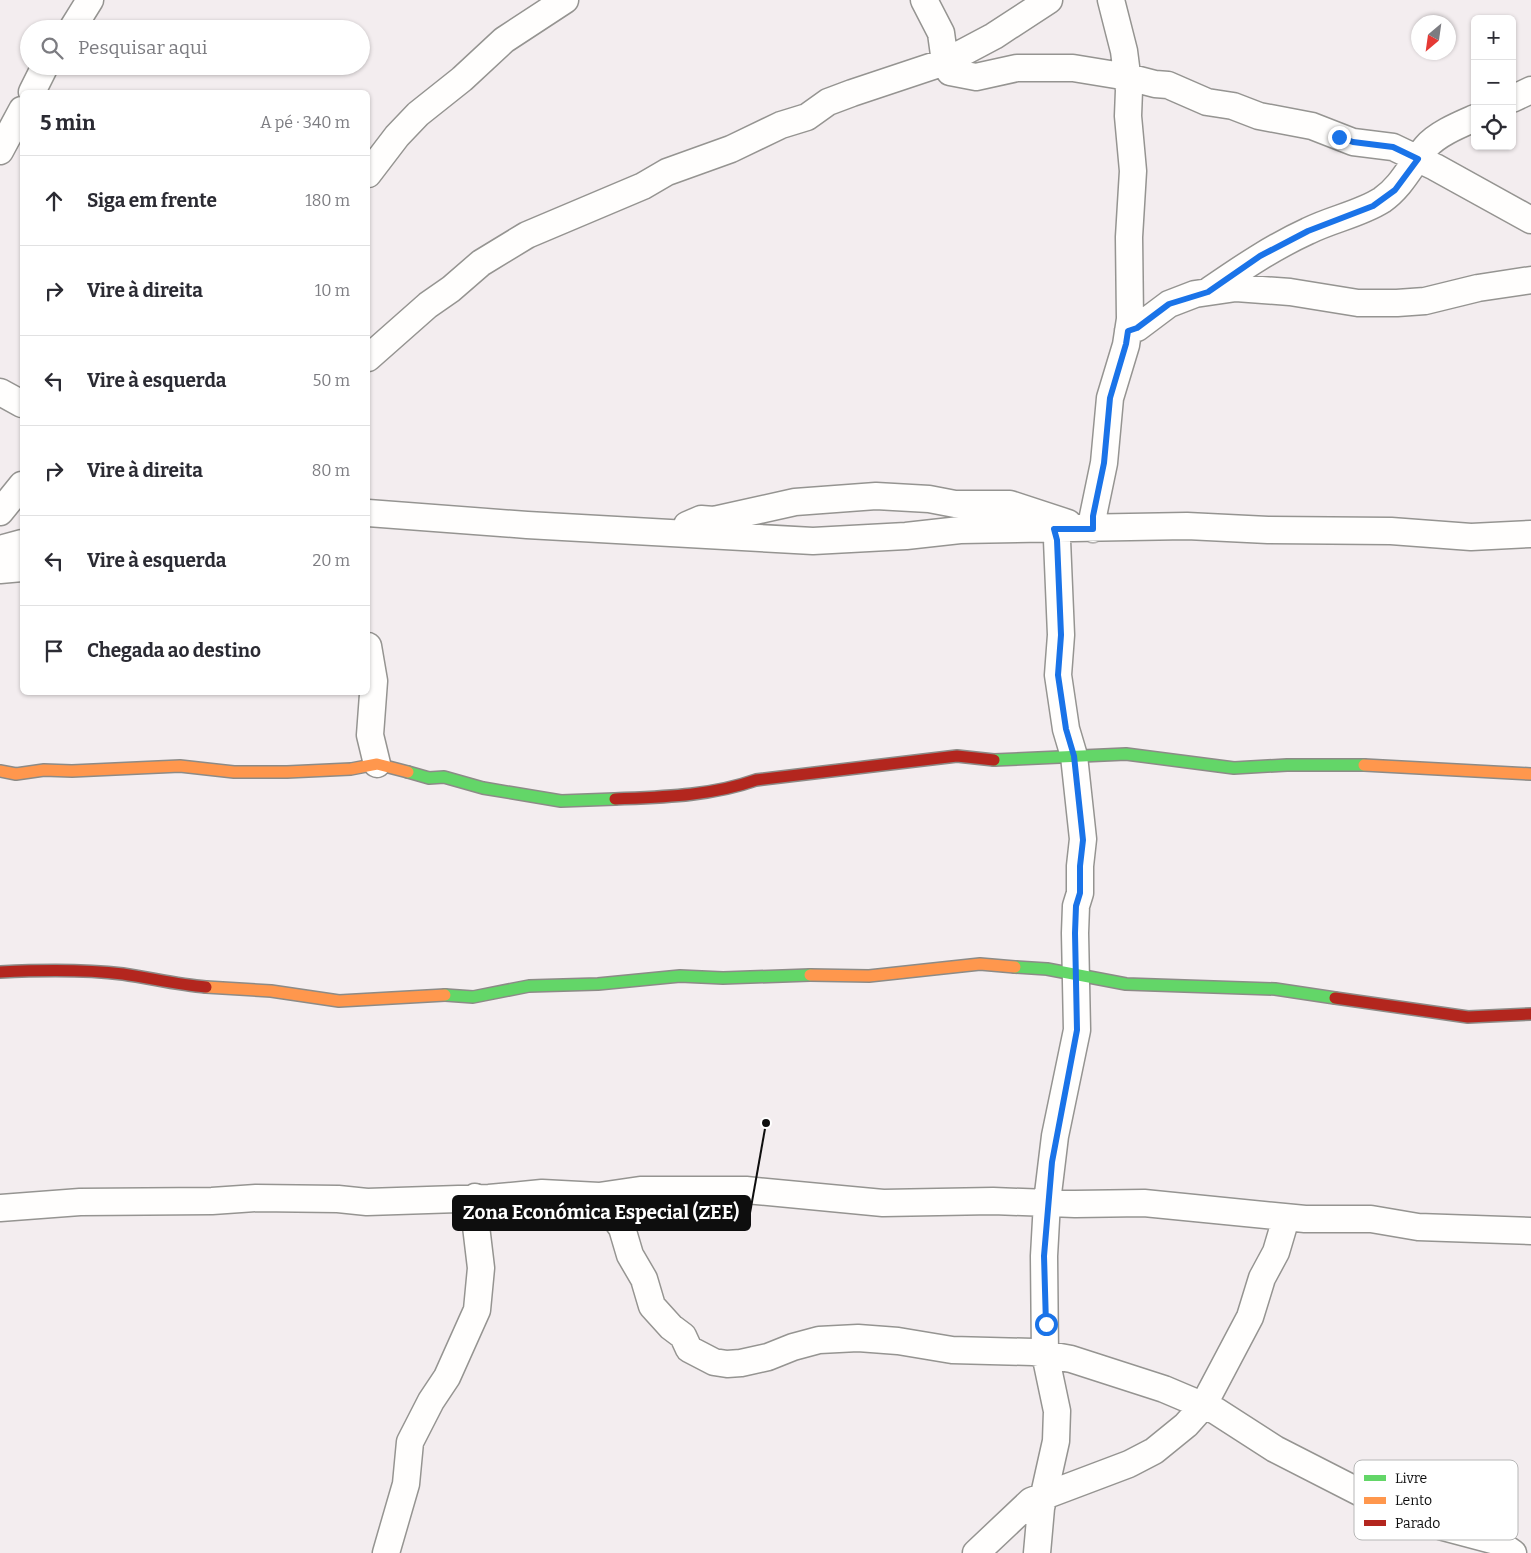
<!DOCTYPE html>
<html lang="pt">
<meta charset="utf-8">
<style>
body{margin:0;font-family:Bitter,serif;background:#f2f2f3;color:#2b2b33}
.controls{position:absolute;right:15px;top:15px;display:grid;overflow:hidden;border-radius:8px;box-shadow:0 1px 4px #0004}
.controls button{width:45px;height:45px;display:grid;place-items:center;padding:0;border:0;border-bottom:1px solid #e1e1e2;background:#fff;color:#2b2b33;font:25px sans-serif}
.compass{position:absolute;left:1411px;top:15px;width:45px;height:45px;border-radius:50%;background:#fff;box-shadow:0 1px 4px #0004;rotate:209deg}
.stop{position:absolute;width:15px;height:15px;margin:-11px;border:4px solid #1a73e8;border-radius:50%;background:#fff}
.stop.end{background:#1a73e8;border-color:#fff;box-shadow:0 1px 5px #0008}
.list{margin:0;padding:0;list-style:none}
h2{display:flex;justify-content:space-between;align-items:center;height:65px;margin:0;padding:0 20px;font-size:21px}
h2 small{font-size:16px;font-weight:400;color:#7c7c81}
.list li{display:grid;grid-template-columns:32px 1fr auto;gap:15px;align-items:center;box-sizing:border-box;height:90px;padding:0 20px;border-top:1px solid #e1e1e2}
.list b{display:block;font-size:19px;white-space:nowrap}
.list em{font-size:16px;font-style:normal;color:#7c7c81}
.icon{flex:none;width:28px;height:28px;fill:none;stroke:currentColor;stroke-width:2;stroke-linecap:round;stroke-linejoin:round}
.map{position:relative;flex:none;width:1531px;height:1553px;overflow:hidden}
.search{position:absolute;background:#fff;box-shadow:0 1px 4px #0004;left:20px;top:20px;width:350px;height:55px;display:flex;align-items:center;gap:12px;box-sizing:border-box;padding:0 18px;border-radius:28px;color:#7c7c81;font-size:19px}
.panel{position:absolute;background:#fff;box-shadow:0 1px 4px #0004;left:20px;top:90px;width:350px;height:605px;border-radius:8px}
.map>svg:first-child{display:block}
.industrial{fill:#f3edef;fill-rule:evenodd}
.lines{fill:none;stroke-linecap:round;stroke-linejoin:round}
.street-casing{stroke:#959491;stroke-width:29}
.fast-casing{stroke:#8c8b87;stroke-width:14}
.slow-casing{stroke:#8c8b87;stroke-width:14}
.jam-casing{stroke:#8c8b87;stroke-width:14}
.street{stroke:#fffefd;stroke-width:26}
.fast{stroke:#63d668;stroke-width:11}
.slow{stroke:#ff974d;stroke-width:11}
.jam{stroke:#b3261e;stroke-width:11}
.route{stroke:#1a73e8;stroke-width:6}
.key{fill:#fff;stroke:#b7b7b7;stroke-width:1}
.key-label{font-size:14px;fill:#0e0e0e}
.leader{fill:none;stroke:#0e0e0e;stroke-width:2}
.callout-dot{fill:#0e0e0e;stroke:#fff;stroke-width:2}
.callout{fill:#0e0e0e;stroke:#0e0e0e;stroke-width:2}
.callout-label{font-size:19px;text-anchor:middle;font-weight:bold;fill:#fff}
</style>
<div class="map">
<svg width="1531" height="1553" viewBox="0 0 1531 1553">
<rect width="100%" height="100%" fill="#fcfaf2"/>
<path class="industrial" d="M0,0H1531V1553H0ZM1475,19H1512V146H1475ZM1418,22H1448V52H1418ZM29,29H361V66H29ZM22,92H368V692H22Z"/>
<g class="lines">
<defs>
<path id="street" d="M924,0L941,33L945,62L950,72L976,77L1017,68H1073L1128,77L1155,84L1168,85L1207,102L1233,106L1259,116L1312,126L1353,142L1393,147L1435,167L1531,220
M72,29L90,0
M32,92L45,66
M1512,99L1531,90
M0,151L22,110
M368,174L397,136L418,114L462,79L504,40L565,0
M1210,290C1242,268 1273,247 1308,231C1332,219 1360,214 1382,200C1402,186 1411,165 1426,147C1437,134 1459,125 1475,118
M1128,331L1137,328L1169,304L1195,294L1236,288L1290,292L1358,303H1397L1425,301L1478,288L1531,280
M368,358L428,305L451,289L481,263L527,235L643,186L667,172L731,149L781,125L807,117L828,102L852,93L945,62L994,36L1049,0
M0,392L22,404
M0,512L22,485
M368,513L527,525L813,541L906,536L960,530L1187,526L1268,530L1391,531L1471,537L1531,534
M687,525L701,519L714,520L795,502L876,496L929,499L955,504H1010L1068,523
M1093,529V516L1104,463L1110,398L1126,345L1130,319L1129,237L1133,171L1128,116L1129,90L1124,51L1111,0
M0,549L22,543
M0,570L22,568
M368,646L374,681L370,735L377,764
M599,1196L622,1228L630,1255L644,1279L652,1306L671,1327L683,1336L689,1349L714,1362L727,1364L741,1363L768,1357L793,1347L819,1340L858,1338L898,1341L952,1350L1033,1352L1071,1359L1164,1389L1216,1411L1275,1449L1365,1495L1443,1527L1496,1541L1513,1553
M0,1208L80,1202L212,1201L256,1198L338,1199L367,1202L489,1198L542,1193L599,1196L640,1190H746L883,1203L993,1201L1075,1204L1144,1203L1305,1219H1371L1418,1227L1531,1231
M386,1553L406,1484L410,1442L431,1401L447,1377L477,1310L481,1268L476,1226L475,1197
M976,1553L1031,1501L1129,1464L1154,1451L1186,1425L1203,1406L1250,1317L1262,1278L1276,1252L1284,1225L1279,1217
M1037,1553L1041,1508L1056,1441L1057,1411L1045,1354L1044,1256L1047,1202L1055,1136L1077,1030L1075,933L1076,906L1080,893V866L1083,839L1074,756L1066,729L1058,675L1061,635L1057,540L1054,529"/>
<path id="fast" d="M994,760L1126,754L1234,768L1287,765H1364
M408,772L429,778L444,777L483,788L561,801L615,799
M1015,967L1047,969L1126,984L1275,989L1335,998
M445,995L473,997L529,986L598,984L680,976L723,978L810,975"/>
<path id="slow" d="M1364,765L1531,774
M0,771L16,774L44,770L72,771L180,766L234,772H287L351,769L377,764L408,772
M810,975L869,976L980,964L1015,967
M206,987L271,991L339,1001L445,995"/>
<path id="jam" d="M615,799C662,797 711,796 756,780L957,756L994,760
M0,972C41,970 82,969 123,974C151,978 178,985 206,987
M1335,998L1468,1017L1531,1014"/>
</defs>
<use href="#street" class="street-casing"/>
<use href="#fast" class="fast-casing"/>
<use href="#slow" class="slow-casing"/>
<use href="#jam" class="jam-casing"/>
<use href="#street" class="street"/>
<use href="#fast" class="fast"/>
<use href="#slow" class="slow"/>
<use href="#jam" class="jam"/>
</g>
<g class="lines">
<path class="route" d="M1046,1324L1044,1256L1052,1162L1077,1030L1075,933L1076,906L1080,893V866L1083,840L1074,756L1066,729L1058,675L1061,635L1057,540L1054,529H1093V516L1104,463L1110,398L1126,344L1128,331L1137,328L1169,304L1208,292L1260,256L1308,231L1373,206L1395,190L1418,159L1393,147L1353,142L1339,137"/>
</g>
<rect x="1354" y="1460" width="164" height="80" rx="8" class="key"/>
<rect x="1364" y="1475" width="22" height="6" fill="#63d668"/>
<rect x="1364" y="1497" width="22" height="7" fill="#ff974d"/>
<rect x="1364" y="1520" width="22" height="6" fill="#b3261e"/>
<g class="key-label">
<text x="1395" y="1483">Livre</text>
<text x="1395" y="1505">Lento</text>
<text x="1395" y="1528">Parado</text>
</g>
<path class="leader" d="M766 1123L750 1213"/>
<circle class="callout-dot" cx="766" cy="1123" r="5"/>
<rect class="callout" x="453" y="1196" width="297" height="34" rx="5"/>
<g class="callout-label">
<text x="601" y="1219">Zona Económica Especial (ZEE)</text>
</g>
</svg>
<div class="controls">
<button>+</button>
<button>−</button>
<button><svg class="icon" aria-label="locate" viewBox="0 0 24 24"><circle cx="12" cy="12" r="6"/><path d="M12 2v4M12 18v4M2 12h4M18 12h4"/></svg></button>
</div>
<svg class="compass" viewBox="-18 -18 36 36"><path d="M0-13l5 13h-10z" fill="#e53935"/><path d="M0 13l5-13h-10z" fill="#7c7c81"/></svg>
<div class="stop" style="left:1046px;top:1324px"></div>
<div class="stop end" style="left:1339px;top:137px"></div>
<div class="search"><svg class="icon" aria-label="search" viewBox="0 0 24 24"><circle cx="10" cy="10" r="6"/><path d="M15 15l6 6"/></svg>Pesquisar aqui</div>
<section class="panel">
<h2>5 min<small>A pé · 340 m</small></h2>
<ul class="list">
<li><svg class="icon" aria-label="ahead" viewBox="0 0 24 24"><path d="M12 20V5M6 11l6-6 6 6"/></svg><div><b>Siga em frente</b></div><em>180 m</em></li>
<li><svg class="icon" aria-label="right" viewBox="0 0 24 24"><path d="M7 20v-9h11M14 6l5 5-5 5"/></svg><div><b>Vire à direita</b></div><em>10 m</em></li>
<li><svg class="icon" aria-label="left" viewBox="0 0 24 24"><path d="M17 20v-9H6M10 6l-5 5 5 5"/></svg><div><b>Vire à esquerda</b></div><em>50 m</em></li>
<li><svg class="icon" aria-label="right" viewBox="0 0 24 24"><path d="M7 20v-9h11M14 6l5 5-5 5"/></svg><div><b>Vire à direita</b></div><em>80 m</em></li>
<li><svg class="icon" aria-label="left" viewBox="0 0 24 24"><path d="M17 20v-9H6M10 6l-5 5 5 5"/></svg><div><b>Vire à esquerda</b></div><em>20 m</em></li>
<li><svg class="icon" aria-label="arrive" viewBox="0 0 24 24"><path d="M6 21V4h12l-3 4 3 4H6"/></svg><div><b>Chegada ao destino</b></div></li>
</ul>
</section>
</div>
